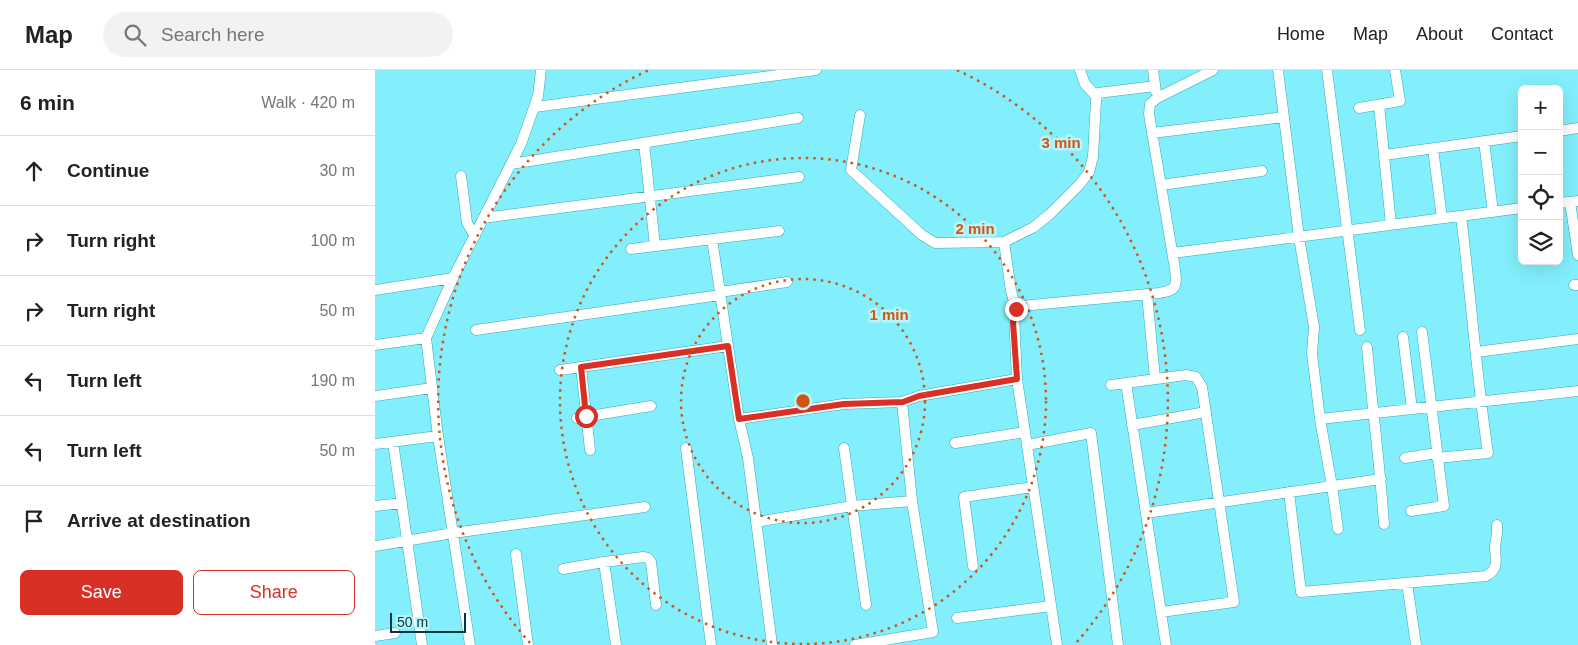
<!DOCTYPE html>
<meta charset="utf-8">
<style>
body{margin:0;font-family:Helvetica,sans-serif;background:#f2f2f2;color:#222}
.controls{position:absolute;right:15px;top:15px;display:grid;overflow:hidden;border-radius:8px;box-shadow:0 5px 20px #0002}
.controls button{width:45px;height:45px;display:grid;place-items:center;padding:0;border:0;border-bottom:1px solid #e0e0e0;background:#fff;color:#222;font:25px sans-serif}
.scale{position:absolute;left:15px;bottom:12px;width:76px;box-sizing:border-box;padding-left:5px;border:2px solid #04383d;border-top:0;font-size:14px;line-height:18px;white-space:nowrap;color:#04383d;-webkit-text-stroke:4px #b9f5fc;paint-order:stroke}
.stop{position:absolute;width:15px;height:15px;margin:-11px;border:4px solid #d93025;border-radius:50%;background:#fff}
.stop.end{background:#d93025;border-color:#fff;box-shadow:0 1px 5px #0008}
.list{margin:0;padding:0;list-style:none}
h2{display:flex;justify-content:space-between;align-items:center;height:65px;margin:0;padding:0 20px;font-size:21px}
h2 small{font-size:16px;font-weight:400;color:#767676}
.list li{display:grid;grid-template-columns:32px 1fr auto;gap:15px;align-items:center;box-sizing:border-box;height:70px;padding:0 20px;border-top:1px solid #e0e0e0}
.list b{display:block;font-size:19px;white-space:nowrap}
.list em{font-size:16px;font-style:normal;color:#767676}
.actions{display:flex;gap:10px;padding:15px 20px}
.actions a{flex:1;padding:11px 0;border:1px solid #d93025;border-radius:8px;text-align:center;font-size:18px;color:#d93025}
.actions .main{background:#d93025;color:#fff}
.icon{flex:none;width:28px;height:28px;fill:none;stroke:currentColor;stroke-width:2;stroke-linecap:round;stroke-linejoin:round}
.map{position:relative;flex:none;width:1203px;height:575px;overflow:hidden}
header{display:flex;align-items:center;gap:30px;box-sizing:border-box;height:70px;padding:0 25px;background:#fff;border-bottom:1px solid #e0e0e0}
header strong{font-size:24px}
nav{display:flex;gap:28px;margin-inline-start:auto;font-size:18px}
.search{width:350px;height:45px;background:#f2f2f2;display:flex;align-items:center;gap:12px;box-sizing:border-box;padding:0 18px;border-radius:28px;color:#767676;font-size:19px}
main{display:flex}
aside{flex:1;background:#fff}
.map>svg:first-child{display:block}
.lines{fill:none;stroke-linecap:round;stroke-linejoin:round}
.minor-casing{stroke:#35a9b5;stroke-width:11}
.minor{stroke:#fff;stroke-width:10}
.route{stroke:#d93025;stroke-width:6}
.ring{fill:none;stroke:#d15611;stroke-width:2.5;stroke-dasharray:2.5 5}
.centre{fill:#d15611;stroke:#b9f5fc;stroke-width:2.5}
.ring-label{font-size:15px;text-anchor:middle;font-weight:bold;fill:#d15611;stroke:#b9f5fc;stroke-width:5;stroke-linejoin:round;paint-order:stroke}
</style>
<header>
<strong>Map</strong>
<div class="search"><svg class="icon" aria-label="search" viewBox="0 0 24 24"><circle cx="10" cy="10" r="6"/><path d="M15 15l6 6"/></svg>Search here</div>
<nav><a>Home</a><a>Map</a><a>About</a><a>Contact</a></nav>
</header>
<main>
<aside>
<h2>6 min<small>Walk · 420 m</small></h2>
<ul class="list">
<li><svg class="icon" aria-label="ahead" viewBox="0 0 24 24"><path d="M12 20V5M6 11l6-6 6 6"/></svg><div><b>Continue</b></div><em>30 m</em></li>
<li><svg class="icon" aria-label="right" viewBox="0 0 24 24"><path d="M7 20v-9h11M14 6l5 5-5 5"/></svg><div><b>Turn right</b></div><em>100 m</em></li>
<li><svg class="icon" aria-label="right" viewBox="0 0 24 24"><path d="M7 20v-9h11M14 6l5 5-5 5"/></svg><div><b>Turn right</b></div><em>50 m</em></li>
<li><svg class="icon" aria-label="left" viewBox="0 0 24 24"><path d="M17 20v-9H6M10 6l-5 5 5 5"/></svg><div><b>Turn left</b></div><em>190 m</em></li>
<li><svg class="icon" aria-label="left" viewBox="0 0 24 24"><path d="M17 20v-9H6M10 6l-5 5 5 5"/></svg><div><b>Turn left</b></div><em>50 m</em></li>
<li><svg class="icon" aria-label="arrive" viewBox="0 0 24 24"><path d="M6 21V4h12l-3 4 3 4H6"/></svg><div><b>Arrive at destination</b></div></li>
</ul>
<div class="actions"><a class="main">Save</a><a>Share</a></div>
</aside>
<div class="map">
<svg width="1203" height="575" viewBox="0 0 1203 575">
<rect width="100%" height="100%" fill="#83effc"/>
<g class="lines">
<defs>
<path id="minor" d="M705,0L710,14L721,26
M778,0L781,22
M903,0L924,167L939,257L937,284L945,349L957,416L963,459
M952,0L985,260
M1004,35L1016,155
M160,37L441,0
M984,38L1025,31L1020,0
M485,45L476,100L547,165L560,173L629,172
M1184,61L1203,58
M777,63L909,47
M1109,71L1118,142
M269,73L280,176
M1058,79L1067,148
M1009,85L1147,66
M136,94L423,48
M86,106L92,153L100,166
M786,115L887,101
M1195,132L1203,185
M1184,133L1203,131
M108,148L424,107
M337,169L364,349L373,388L397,575
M256,179L404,161
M798,183L1147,138
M1199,215H1203
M0,220L78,208
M345,222L412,212
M772,224L780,309
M641,239L636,221L629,172L659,157L675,144L705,114L714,102L718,87L721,30L723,23L780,16
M101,260L345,225
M1028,267L1037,339
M0,275L51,268
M992,277C997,336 1005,395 1009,454
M1101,282L1203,269
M206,297L215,380
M185,300L353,276
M751,313L791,575
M736,315L811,305L821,307L827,317L859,532L786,542
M0,326L57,318
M202,348L276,336
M364,349L469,334L527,332L544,326L642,309
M945,349L1203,321
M757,355L831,342
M18,372L47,575
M580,373L650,362
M0,374L63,366
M652,375L716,363L743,575
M311,378L336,575
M469,378L491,535
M1030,388L1062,383
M1062,388L1113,383C1101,304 1096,225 1086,146
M914,422L926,522L1111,506C1125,498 1120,490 1120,476C1121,469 1123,463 1122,455
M0,436L27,433
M1036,441L1069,436L1047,262
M771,443L1006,409
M381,452L477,436L537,431
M0,476L78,463L270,437
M141,484L153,575
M229,492L241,575
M598,496L589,427L658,417
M188,499L229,492L268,487L273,488L276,492L281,535
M1032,513L1041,575
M582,548L676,536
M0,566L20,563
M95,575L63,366L51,268L78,208L146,74L163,26L166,0
M480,575L558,562L537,431L527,332
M682,575L642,309L639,244L641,239L646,236L784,223C802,220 802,217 800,199L774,44L775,34L782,28L838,0"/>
</defs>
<use href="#minor" class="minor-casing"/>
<use href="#minor" class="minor"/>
</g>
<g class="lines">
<path class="route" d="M211,346L206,297L353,276L364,349L469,334L528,332L544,326L642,309L638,252L641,239"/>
</g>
<g class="ring">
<circle cx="428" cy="331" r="122"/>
<circle cx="428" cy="331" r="243"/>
<path d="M155 573A365 365 0 0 1 274 0M582 0A365 365 0 0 1 701 573"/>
</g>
<circle cx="428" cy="331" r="8" class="centre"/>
<g class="ring-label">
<text x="686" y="78">3 min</text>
<text x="600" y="164">2 min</text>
<text x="514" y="250">1 min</text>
</g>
</svg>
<div class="controls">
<button>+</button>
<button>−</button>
<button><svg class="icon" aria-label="locate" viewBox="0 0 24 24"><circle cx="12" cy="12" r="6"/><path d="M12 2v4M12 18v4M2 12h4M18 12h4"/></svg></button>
<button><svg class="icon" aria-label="layers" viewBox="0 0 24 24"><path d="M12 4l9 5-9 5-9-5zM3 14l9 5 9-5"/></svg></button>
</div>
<div class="scale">50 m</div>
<div class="stop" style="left:211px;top:346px"></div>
<div class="stop end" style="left:641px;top:239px"></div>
</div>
</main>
